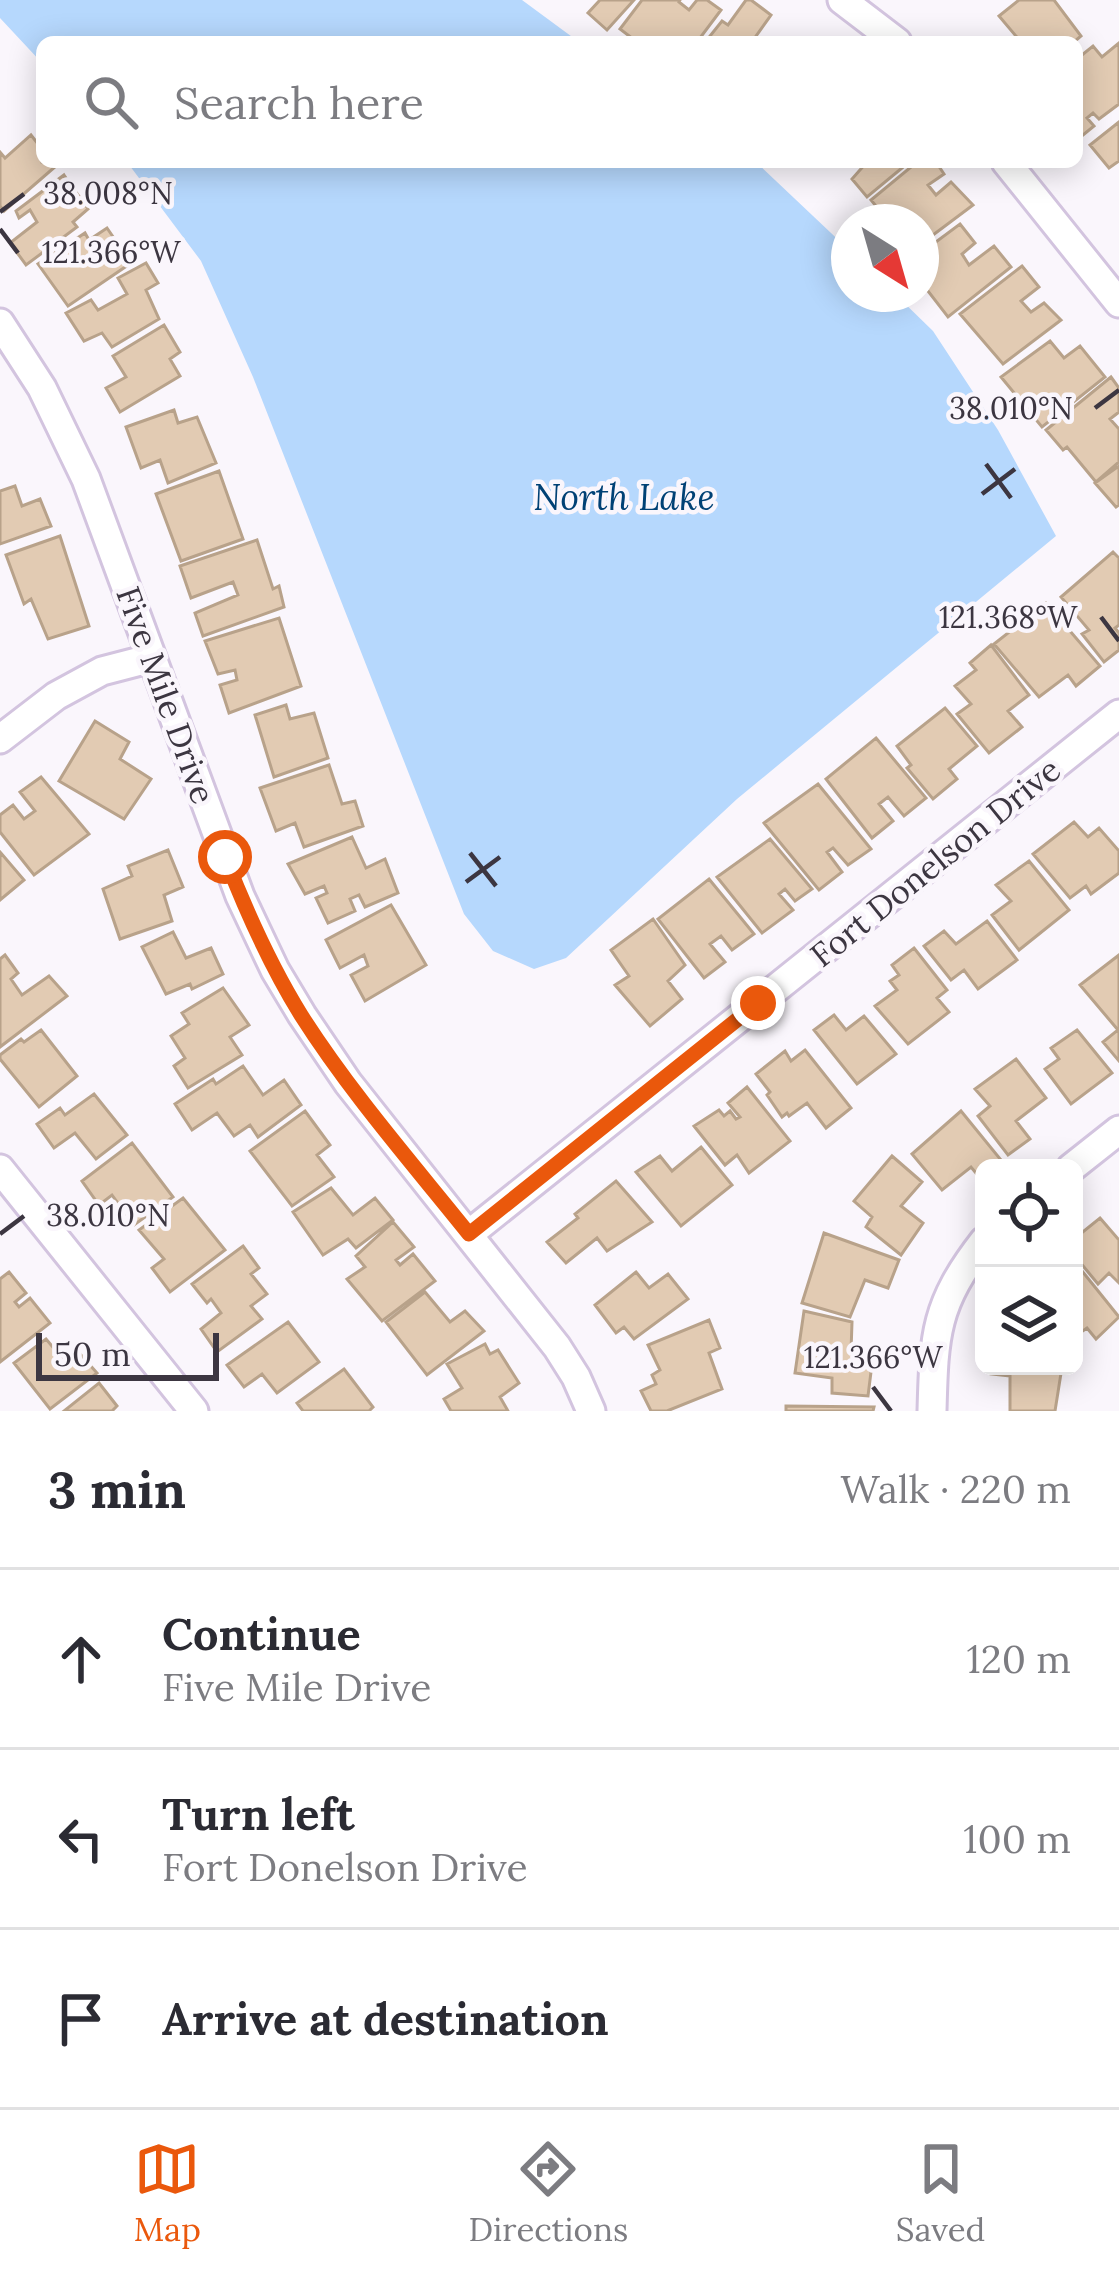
<!DOCTYPE html>
<meta charset="utf-8">
<style>
body{margin:0;font-family:Lora,serif;background:#f7f7f7;color:#2b2b33}
.controls{position:absolute;right:36px;bottom:36px;display:grid;overflow:hidden;border-radius:18px;box-shadow:0 6px 30px #0003}
.controls button{width:108px;height:108px;display:grid;place-items:center;padding:0;border:0;border-bottom:3px solid #e1e1e2;background:#fff;color:#2b2b33;font:60px sans-serif}
.compass{position:absolute;left:831px;top:204px;width:108px;height:108px;border-radius:50%;background:#fff;box-shadow:0 6px 30px #0003;rotate:143deg}
.scale{position:absolute;left:36px;bottom:30px;width:183px;box-sizing:border-box;padding-left:12px;border:6px solid #3c3641;border-top:0;font-size:33px;line-height:42px;white-space:nowrap;color:#3c3641;-webkit-text-stroke:9px #faf6fc;paint-order:stroke}
.stop{position:absolute;width:36px;height:36px;margin:-27px;border:9px solid #ea580c;border-radius:50%;background:#fff}
.stop.end{background:#ea580c;border-color:#fff;box-shadow:0 3px 12px #0008}
.list{margin:0;padding:0;list-style:none}
h2{display:flex;justify-content:space-between;align-items:center;height:156px;margin:0;padding:0 48px;font-size:51px}
h2 small{font-size:39px;font-weight:400;color:#7c7c81}
.list li{display:grid;grid-template-columns:78px 1fr auto;gap:36px;align-items:center;box-sizing:border-box;height:180px;padding:0 48px;border-top:3px solid #e1e1e2}
.list b{display:block;font-size:45px;white-space:nowrap}
.list p{margin:0;font-size:39px;white-space:nowrap;color:#7c7c81}
.list em{font-size:39px;font-style:normal;color:#7c7c81}
.icon{flex:none;width:66px;height:66px;fill:none;stroke:currentColor;stroke-width:2;stroke-linecap:round;stroke-linejoin:round}
.map{position:relative;flex:none;width:1119px;height:1411px;overflow:hidden}
.search{position:absolute;background:#fff;box-shadow:0 6px 30px #0003;left:36px;right:36px;top:36px;height:132px;display:flex;align-items:center;gap:30px;box-sizing:border-box;padding:0 42px;border-radius:18px;color:#7c7c81;font-size:45px}
.sheet{height:696px;background:#fff}
nav{display:flex;justify-content:space-around;align-items:center;box-sizing:border-box;height:168px;border-top:3px solid #e1e1e2;background:#fff;font-size:33px;color:#7c7c81}
nav a{display:grid;justify-items:center;gap:6px}
nav .on{color:#ea580c}
.map>svg:first-child{display:block}
.water{fill:#b6d8fd}
.building{fill:#e2cbb3;stroke:#b8a28a;stroke-width:3}
.lines{fill:none;stroke-linecap:round;stroke-linejoin:round}
.minor-casing{stroke:#d3c4df;stroke-width:33}
.minor{stroke:#fff;stroke-width:27}
.route{stroke:#ea580c;stroke-width:15}
.ticks{fill:none;stroke:#3c3641;stroke-width:4.5}
.labels{text-anchor:middle;stroke-width:9;stroke-linejoin:round;paint-order:stroke}
.street-label{font-size:33px;fill:#3c3641;stroke:#faf6fc}
.water-label{font-size:36px;font-style:italic;fill:#004175;stroke:#faf6fc}
.ticks-label{font-size:30px;text-anchor:middle;fill:#3c3641;stroke:#faf6fc;stroke-width:9;stroke-linejoin:round;paint-order:stroke}
</style>
<div class="map">
<svg width="1119" height="1411" viewBox="0 0 1119 1411">
<rect width="100%" height="100%" fill="#faf6fc"/>
<path class="water" d="M0,0H522L579,42H42V63L0,18Z
M127,162H756L849,250V294H895L933,331L998,430L1056,536L737,799L566,958L534,969L493,951L464,914L253,377L201,261Z"/>
<path class="building" d="M634,0L607,30L588,13L600,0Z
M642,0H680L679,2L689,10L697,0H707L721,10L697,42H637L620,29Z
M746,0H751L771,15L754,39L758,42L706,41L722,21L728,25Z
M1019,0H1054L1081,36L1074,42H1021L999,16Z
M1119,43V104L1099,119L1093,113L1087,118L1094,126L1077,140L1079,109L1077,59L1093,46L1102,57Z
M1119,122V161L1109,168L1090,145Z
M31,135L42,149V162H53L56,166L4,211L0,206V152L5,158Z
M867,162H897L902,168L867,197L852,179Z
M917,162H936L944,174L928,185L936,195L951,182L973,205L921,244V222H889L871,200Z
M64,175L88,209L73,222L77,227L26,265L10,243L37,222L30,210L19,218L16,211Z
M960,224L975,243L962,254L969,265L994,246L1011,267L948,317L921,282V253Z
M107,228L131,263L68,306L38,264L85,233L89,240Z
M146,263L158,283L146,290L159,319L112,347L102,333L84,341L66,313L91,300L98,310L127,294L118,278Z
M1022,266L1039,287L1021,301L1031,312L1044,303L1061,320L1003,364L960,314Z
M164,325L180,352L170,359L180,376L120,412L106,388L126,377L113,356Z
M1050,341L1064,358L1080,346L1105,377L1042,427L1001,377Z
M1111,377L1119,388V412L1110,419L1119,429V462L1096,482L1067,447L1063,450L1046,430Z
M174,410L178,423L197,417L216,463L168,483L160,460L141,468L126,427Z
M1119,466V505L1116,507L1095,483Z
M219,471L243,539L181,561L156,494Z
M15,486L22,506L40,499L51,526L0,544V491Z
M60,536L89,626L48,639L31,599L24,604L6,555Z
M257,540L273,589L279,586L284,607L203,636L195,613L238,595L233,582L191,598L180,566Z
M1113,552L1119,558V625L1115,628L1119,633V650L1104,662L1082,634L1089,630L1061,597Z
M1046,603L1100,666L1076,686L1068,675L1039,697L994,644Z
M279,618L301,686L229,713L220,685L237,680L235,670L218,674L205,641Z
M991,645L1029,695L1008,711L1022,727L989,753L957,714L971,704L955,686L976,670L970,663Z
M286,705L290,719L314,713L328,758L274,777L255,715Z
M945,708L977,746L949,769L957,779L933,799L907,768L911,765L897,746Z
M95,721L129,742L120,759L151,779L124,819L59,781Z
M876,738L926,798L904,816L888,797L879,804L893,821L872,838L826,779Z
M329,765L342,804L355,801L363,826L304,847L295,823L276,831L260,788Z
M41,777L89,834L34,875L0,832V815L13,805L24,819L35,811L20,792Z
M818,784L871,849L848,865L833,848L827,852L842,872L819,890L764,823Z
M1074,822L1088,837L1099,828L1119,851V873L1091,894L1086,886L1070,898L1033,854Z
M352,837L366,868L385,859L398,893L365,907L359,895L350,899L355,911L328,923L316,898L327,893L324,886L305,894L288,864Z
M770,839L812,889L795,901L785,889L779,894L793,910L762,933L717,877Z
M168,850L183,887L164,895L172,921L120,939L103,889L132,876L128,866Z
M0,852L24,880L0,900Z
M1029,861L1069,910L1019,950L992,915L1011,901L996,885Z
M709,879L754,934L732,950L721,936L710,944L725,962L704,978L658,919Z
M391,905L426,965L365,1001L351,975L368,966L364,955L340,968L326,940Z
M653,919L685,965L668,981L682,999L650,1026L615,985L629,976L611,950Z
M987,921L1017,960L978,989L964,970L951,980L924,946L944,931L956,944Z
M173,932L186,958L211,948L223,974L192,989L190,984L166,994L142,947Z
M914,948L947,990L937,998L949,1012L908,1044L875,1006L897,990L890,981L899,975L892,965Z
M5,955L18,973L11,979L22,995L49,976L67,996L0,1047V959Z
M1119,955V1061L1103,1042L1118,1030L1080,985Z
M223,988L249,1025L230,1037L242,1055L188,1088L174,1066L185,1058L171,1036L189,1024L182,1013Z
M834,1015L846,1030L864,1016L896,1054L857,1084L814,1030Z
M41,1030L77,1076L39,1107L0,1059V1055L21,1039L24,1042Z
M1077,1030L1112,1073L1071,1104L1045,1069L1059,1059L1051,1048Z
M805,1050L851,1108L826,1128L807,1103L789,1116L787,1113L782,1117L767,1095L770,1092L756,1074L785,1051L791,1061Z
M1016,1059L1046,1098L1016,1121L1030,1139L1008,1155L978,1116L990,1106L975,1089Z
M243,1066L263,1095L284,1080L301,1105L258,1137L250,1125L234,1136L217,1113L192,1130L175,1104L213,1079L216,1084Z
M747,1087L790,1141L749,1173L737,1155L725,1165L694,1126L719,1110L724,1116L730,1111L736,1119L740,1117L728,1103Z
M94,1094L127,1135L96,1159L75,1133L54,1148L37,1124L60,1108L65,1115Z
M305,1111L330,1145L317,1155L334,1177L292,1206L250,1151Z
M961,1111L1001,1160L992,1168H984V1175L980,1178L971,1167L942,1190L912,1154Z
M132,1143L173,1197L134,1225L112,1195L99,1205L82,1181Z
M701,1147L732,1185L681,1226L636,1172L660,1156L672,1171Z
M892,1156L922,1182L901,1206L923,1223L901,1255L866,1227L872,1217L854,1201Z
M616,1181L652,1222L607,1251L597,1238L566,1263L547,1242L578,1218L575,1214Z
M331,1188L353,1215L375,1198L393,1220L356,1248L348,1239L323,1255L293,1212Z
M183,1198L225,1250L170,1292L152,1268L164,1259L139,1230Z
M1100,1218L1119,1240V1283L1109,1273L1098,1284L1074,1255V1239Z
M393,1222L414,1247L396,1260L400,1265L413,1254L435,1281L382,1321L347,1279L365,1267L356,1256Z
M824,1233L899,1260L888,1288L865,1280L850,1317L802,1303Z
M243,1246L259,1268L251,1274L267,1294L251,1306L262,1319L217,1352L201,1329L221,1313L211,1299L207,1303L192,1284Z
M1074,1261L1119,1317L1096,1339L1087,1328L1074,1337Z
M9,1272L26,1293L15,1302L19,1307L30,1298L50,1323L0,1362V1279Z
M636,1272L649,1288L668,1274L688,1299L634,1339L624,1327L616,1333L595,1305Z
M425,1292L450,1322L465,1311L484,1331L427,1375L386,1322Z
M804,1311L852,1322L851,1352L873,1356L868,1396L832,1393V1378L795,1373Z
M709,1320L720,1348L709,1353L722,1389L667,1411H651L641,1391L656,1384L652,1375L660,1370L648,1345Z
M288,1322L319,1362L277,1393L262,1374L244,1387L227,1365Z
M46,1339L62,1358L75,1348L97,1373L50,1409L14,1363Z
M485,1344L490,1354L498,1350L519,1383L500,1397L508,1411H451L444,1399L462,1388L447,1364Z
M991,1366L1062,1367L1055,1411H1010V1376L991,1374Z
M344,1369L373,1407L369,1411H303L297,1403Z
M99,1383L117,1406L112,1411H64Z
M786,1406L874,1407L873,1411H786Z"/>
<g class="lines">
<defs>
<path id="minor" d="M842,0L897,42
M1006,162L1119,303
M0,323L42,388L86,479L240,896L275,970L302,1015L348,1083L557,1347L576,1377L591,1411
M0,739L56,696L102,671L152,658
M1071,1168L1119,1130
M0,1169L194,1411
M469,1234L1119,714
M932,1411C934,1334 935,1304 984,1241"/>
</defs>
<use href="#minor" class="minor-casing"/>
<use href="#minor" class="minor"/>
</g>
<g class="lines">
<path class="route" d="M225,857C246,911 270,965 301,1015C350,1092 412,1163 469,1234L758,1003"/>
</g>
<path class="ticks" d="M0,212L24,194M0,229L18,253M1095,408L1119,390M986,464L1011,498M982,494L1015,469M1101,617L1119,641M470,853L496,886M466,882L500,857M0,1234L24,1216M873,1387L891,1411"/>
<g class="labels">
<g class="street-label">
<text transform="translate(166 695) rotate(70)" y="12">Five Mile Drive</text>
<text transform="translate(935 862) rotate(-39)" y="12">Fort Donelson Drive</text>
</g>
<g class="water-label">
<text x="624" y="510">North Lake</text>
</g>
</g>
<g class="ticks-label">
<text x="108" y="204">38.008°N</text>
<text x="111" y="263">121.366°W</text>
<text x="1011" y="419">38.010°N</text>
<text x="1008" y="628">121.368°W</text>
<text x="108" y="1226">38.010°N</text>
<text x="873" y="1368">121.366°W</text>
</g>
</svg>
<div class="controls">
<button><svg class="icon" aria-label="locate" viewBox="0 0 24 24"><circle cx="12" cy="12" r="6"/><path d="M12 2v4M12 18v4M2 12h4M18 12h4"/></svg></button>
<button><svg class="icon" aria-label="layers" viewBox="0 0 24 24"><path d="M12 4l9 5-9 5-9-5zM3 14l9 5 9-5"/></svg></button>
</div>
<svg class="compass" viewBox="-18 -18 36 36"><path d="M0-13l5 13h-10z" fill="#e53935"/><path d="M0 13l5-13h-10z" fill="#7c7c81"/></svg>
<div class="scale">50 m</div>
<div class="stop" style="left:225px;top:857px"></div>
<div class="stop end" style="left:758px;top:1003px"></div>
<div class="search"><svg class="icon" aria-label="search" viewBox="0 0 24 24"><circle cx="10" cy="10" r="6"/><path d="M15 15l6 6"/></svg>Search here</div>
</div>
<section class="sheet">
<h2>3 min<small>Walk · 220 m</small></h2>
<ul class="list">
<li><svg class="icon" aria-label="ahead" viewBox="0 0 24 24"><path d="M12 20V5M6 11l6-6 6 6"/></svg><div><b>Continue</b><p>Five Mile Drive</p></div><em>120 m</em></li>
<li><svg class="icon" aria-label="left" viewBox="0 0 24 24"><path d="M17 20v-9H6M10 6l-5 5 5 5"/></svg><div><b>Turn left</b><p>Fort Donelson Drive</p></div><em>100 m</em></li>
<li><svg class="icon" aria-label="arrive" viewBox="0 0 24 24"><path d="M6 21V4h12l-3 4 3 4H6"/></svg><div><b>Arrive at destination</b></div></li>
</ul>
</section>
<nav>
<a class="on"><svg class="icon" aria-label="map" viewBox="0 0 24 24"><path d="M3 6l6-2 6 2 6-2v14l-6 2-6-2-6 2zM9 4v14M15 6v14"/></svg>Map</a>
<a><svg class="icon" aria-label="directions" viewBox="0 0 24 24"><path d="M12 3l9 9-9 9-9-9zM9 14v-3h6M13 9l2 2-2 2"/></svg>Directions</a>
<a><svg class="icon" aria-label="saved" viewBox="0 0 24 24"><path d="M7 4h10v16l-5-4-5 4z"/></svg>Saved</a>
</nav>
